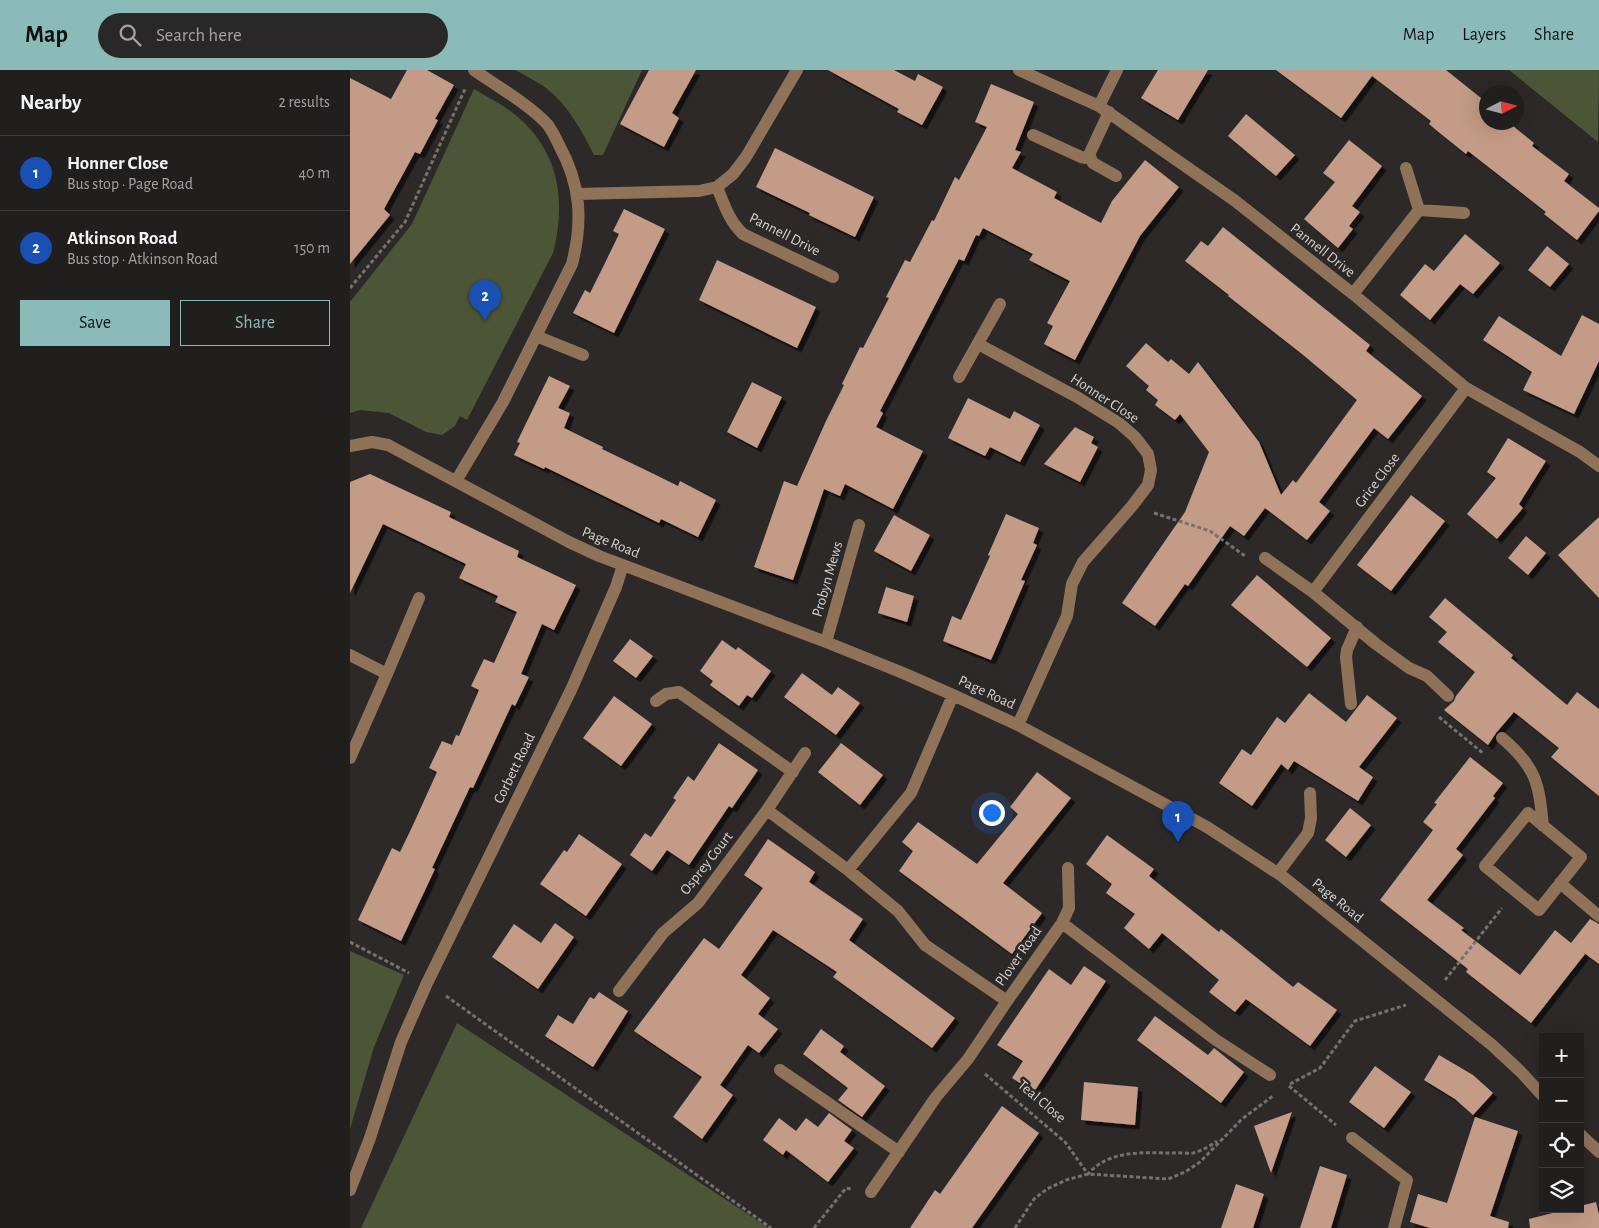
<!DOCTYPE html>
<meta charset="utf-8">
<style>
body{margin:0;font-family:"Alegreya Sans",sans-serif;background:#292727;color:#f1f3f6}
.controls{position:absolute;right:15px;bottom:15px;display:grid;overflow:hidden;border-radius:0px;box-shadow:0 5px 20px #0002}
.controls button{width:45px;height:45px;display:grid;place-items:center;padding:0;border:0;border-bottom:1px solid #3e3d3c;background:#211f1e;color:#f1f3f6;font:25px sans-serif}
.compass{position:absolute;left:1129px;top:15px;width:45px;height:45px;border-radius:50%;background:#211f1e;box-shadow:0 5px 20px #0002;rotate:84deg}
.you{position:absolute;left:641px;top:742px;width:18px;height:18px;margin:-12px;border:4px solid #fff;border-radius:50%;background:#1a73e8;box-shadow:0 0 0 8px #1a73e833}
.badge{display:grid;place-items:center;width:32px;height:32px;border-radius:50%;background:#8bbbb9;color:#fff;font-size:16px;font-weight:700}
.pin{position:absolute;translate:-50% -41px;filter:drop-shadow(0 1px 2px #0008)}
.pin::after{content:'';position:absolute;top:26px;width:18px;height:15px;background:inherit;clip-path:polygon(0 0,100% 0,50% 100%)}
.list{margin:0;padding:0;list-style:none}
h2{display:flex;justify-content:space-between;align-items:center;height:65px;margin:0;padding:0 20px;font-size:21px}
h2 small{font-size:16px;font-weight:400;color:#a2a2a4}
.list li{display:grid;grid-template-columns:32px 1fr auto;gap:15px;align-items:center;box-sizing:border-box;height:75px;padding:0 20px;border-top:1px solid #3e3d3c}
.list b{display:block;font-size:19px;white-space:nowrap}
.list p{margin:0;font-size:16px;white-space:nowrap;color:#a2a2a4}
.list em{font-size:16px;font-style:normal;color:#a2a2a4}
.actions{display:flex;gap:10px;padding:15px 20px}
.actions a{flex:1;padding:11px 0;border:1px solid #8bbbb9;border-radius:0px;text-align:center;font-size:18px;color:#8bbbb9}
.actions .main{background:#8bbbb9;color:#111}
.icon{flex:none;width:28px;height:28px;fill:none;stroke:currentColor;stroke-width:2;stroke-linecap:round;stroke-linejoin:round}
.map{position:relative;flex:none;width:1249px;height:1158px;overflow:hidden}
header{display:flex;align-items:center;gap:30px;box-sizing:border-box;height:70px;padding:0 25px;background:#8bbbb9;color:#111}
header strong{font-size:24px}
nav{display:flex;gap:28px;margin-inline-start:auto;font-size:18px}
.search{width:350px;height:45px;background:#292727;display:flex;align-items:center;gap:12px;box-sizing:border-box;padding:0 18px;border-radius:28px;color:#a2a2a4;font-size:19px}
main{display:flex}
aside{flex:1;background:#211f1e}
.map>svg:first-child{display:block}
.green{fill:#4d5537}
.building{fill:#c39b86;filter:url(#shadow)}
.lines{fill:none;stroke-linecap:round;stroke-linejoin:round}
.path{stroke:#747271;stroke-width:3;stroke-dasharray:4 2.5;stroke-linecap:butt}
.minor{stroke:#907259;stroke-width:12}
.labels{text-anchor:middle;stroke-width:5;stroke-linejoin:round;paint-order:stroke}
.street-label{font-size:15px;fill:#d3d1d0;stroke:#2c2928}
</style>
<header>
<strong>Map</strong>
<div class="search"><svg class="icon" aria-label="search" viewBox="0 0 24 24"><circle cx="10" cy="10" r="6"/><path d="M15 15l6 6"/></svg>Search here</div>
<nav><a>Map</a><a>Layers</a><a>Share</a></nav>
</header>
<main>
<aside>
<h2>Nearby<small>2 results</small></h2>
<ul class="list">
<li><span class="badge" style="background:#1a4fb4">1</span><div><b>Honner Close</b><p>Bus stop · Page Road</p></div><em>40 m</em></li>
<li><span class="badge" style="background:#1a4fb4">2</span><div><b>Atkinson Road</b><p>Bus stop · Atkinson Road</p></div><em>150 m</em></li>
</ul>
<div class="actions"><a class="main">Save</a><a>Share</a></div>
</aside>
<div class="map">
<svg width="1249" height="1158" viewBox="0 0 1249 1158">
<defs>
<filter id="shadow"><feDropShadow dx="4.5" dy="4.5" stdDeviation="0" flood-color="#0009"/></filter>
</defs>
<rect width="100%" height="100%" fill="#2c2928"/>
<path class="green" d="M165,0H292L253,85H244C232,61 218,35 196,18C186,11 176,6 165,0Z
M1159,0H1249L1248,72Z
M124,19C139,28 156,36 169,48C210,84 216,133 203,183L117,350L110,346L105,356L92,365L76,362L39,343L10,340L0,343V232L62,154Z
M0,881L54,905L24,977L0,1059Z
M107,953L419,1158H11Z"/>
<path class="building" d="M57,0H77L104,15L85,49L88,50L70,84L65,82L34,139L40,145L0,194V8L41,29Z
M299,0H346L322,43L329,48L314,77L270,54Z
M478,0H544L565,11L568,4L593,17L572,55L547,42L549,39Z
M808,0H858L828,50L791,28Z
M926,0H1096L1136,32V52H1158L1184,73L1182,76L1219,104L1214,111L1249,138V141L1227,170L1194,144L1196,142L1118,81L1116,84L1091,64L1079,54L1081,51L1022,6L991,48Z
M641,14L684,32L665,80L671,82L662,98L707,122L704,128L751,153L762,131L795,90L829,117L790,166L725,290L694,274L703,256L697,253L720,211L679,190L683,184L633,158L629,166L626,165L614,191L609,189L530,341L533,343L526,357L573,381L543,439L495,414L490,426L474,419L443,510L404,497L434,411L447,416L476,351L494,315L492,314L510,277L513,278L539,228L536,227L555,190L560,192L582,150L584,151L605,107L609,110L637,57L625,52Z
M896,44L945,85L926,106L878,66Z
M999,70L1032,96L1002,136L1010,142L999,156L1003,159L988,178L954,149L985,112L973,103Z
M425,78L524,127L505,167L459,145L460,143L406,117Z
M274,139L315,159L264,263L223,243L235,220L240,223L255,193L269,164L263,161Z
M873,157L1020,275L1016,281L1072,326L1038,369L1024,358L969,432L980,441L957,470L915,438L894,466L880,456L838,516L835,514L805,556L772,533L835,442L859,382L830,344L825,350L805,335L808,330L796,320L799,316L776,296L796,273L818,292L821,289L839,304L848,292L909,372L931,425L943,410L946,413L1007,330L952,284L878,226L879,225L835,191L851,171L858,176Z
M1115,164L1150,193L1123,224L1110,214L1080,250L1050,225L1075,194L1084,201Z
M1197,176L1219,194L1200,217L1178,200Z
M367,190L466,237L447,278L349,230Z
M1232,245L1249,254V291L1224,344L1173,320L1182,302L1133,270L1149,246L1211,286Z
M199,306L220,316L208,338L220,343L214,358L253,377L252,379L308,406L328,416L330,411L366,430L348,467L311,449L309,453L195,397L194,399L164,385L170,373L167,372Z
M402,312L432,327L407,378L377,362Z
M618,328L660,349L664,341L690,355L670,392L640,377L635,386L598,368Z
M725,357L744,367L741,373L748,377L730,412L694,394Z
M1158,368L1196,391L1169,434L1173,438L1147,469L1117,444L1146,408L1137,402Z
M20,404L101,442L99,447L169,481L167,487L226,515L204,560L192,554L171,604L179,607L165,636L162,634L123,718L120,717L82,798L85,799L51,871L8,850L42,778L50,782L63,755L87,702L79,698L92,671L102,675L106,665L109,666L129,620L121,616L134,589L144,593L167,542L145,532L148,526L109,508L116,494L33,454L0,523V412Z
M1061,425L1095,451L1041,521L1007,495Z
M656,444L689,458L683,473L687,475L671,510L675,511L641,590L593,571L602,546L611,550L640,486L638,485Z
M544,445L580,465L561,501L524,481Z
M1249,447V528L1208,485Z
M1176,466L1196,483L1178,505L1158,488Z
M907,505L981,568L957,597L881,535Z
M536,517L564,526L557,552L528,543Z
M1095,528L1163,585L1161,588L1217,635L1227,622L1249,639V726L1201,687L1209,678L1164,642L1146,663L1138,675L1094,640L1104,631L1106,626L1125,602L1088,572L1097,562L1079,547Z
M280,569L303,586L286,608L263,591Z
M372,570L386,580L388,577L421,601L402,628L397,625L389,636L360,615L363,611L350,601Z
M452,603L482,625L488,617L510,633L486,665L434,627Z
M959,623L996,652L1017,625L1047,648L1009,697L1023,707L1008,731L944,691L938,700L931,694L902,736L869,713L892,679L901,685L927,647L935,653Z
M264,626L302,654L271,696L233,668Z
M369,673L408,700L382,738L379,736L339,795L317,780L302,801L280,785L295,763L301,767L326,730L323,728L338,706L344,711Z
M491,673L533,705L510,735L468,702Z
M1120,687L1153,713L1143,726L1145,728L1106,779L1113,785L1077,830L1114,858L1111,860L1170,905L1205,860L1221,873L1240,849L1249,854V894L1230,880L1235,884L1181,953L1116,902L1118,899L1030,830L1083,760L1073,752L1087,734L1084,733Z
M687,702L721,728L653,813L692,843L662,884L549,801L563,781L552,772L568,752L627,794L668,744L660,737Z
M1000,738L1021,755L996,787L975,770Z
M229,764L272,794L236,846L190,814L214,780L217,782Z
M757,765L804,799L799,806L869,862L871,859L943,917L948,912L987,940L960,976L896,929L885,942L859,922L869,910L812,863L799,879L774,858L785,844L756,823L762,814L736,794Z
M418,769L465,802L459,812L513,849L499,870L605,948L582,978L483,907L487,902L423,860L391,905L420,928L408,944L428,959L409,983L398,975L370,1015L383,1025L352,1069L323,1047L352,1007L284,961L354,868L369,879L413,818L394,805Z
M205,853L224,867L188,919L142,887L164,854L191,873Z
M734,896L756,911L684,1022L662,1008L673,991L647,975L699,899L721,915Z
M249,922L278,941L243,997L195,966L208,945L223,954L240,927L244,929Z
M805,946L858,985L864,978L894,1002L871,1033L787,970Z
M471,959L494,976L490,982L535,1016L512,1047L488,1030L498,1018L453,984Z
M1089,985L1123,1005L1143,1023L1123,1045L1105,1029L1074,1010Z
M1025,996L1061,1022L1034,1058L999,1032Z
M734,1012L788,1017L785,1055L731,1050Z
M652,1036L689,1063L622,1158H560L585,1120L590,1124Z
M942,1042L921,1103L904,1056Z
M479,1043L502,1060L494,1071L504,1078L478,1112L436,1080L433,1085L413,1070L429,1048L446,1061L456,1048L468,1057Z
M1125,1047L1168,1061L1140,1146L1159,1152L1158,1158H1080L1060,1152L1068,1124L1097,1133Z
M970,1096L997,1105L981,1158H950Z
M886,1114L914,1124L903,1158H871Z
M1246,1132L1249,1145V1158H1180L1179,1149L1218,1139H1230V1136Z"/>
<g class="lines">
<path class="path" d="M0,218L55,152L115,19
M804,443L860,461L895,486
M1089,647L1134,684
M0,872L59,903
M1095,910L1152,838
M96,926L421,1158
M635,1004L715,1072L738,1104C760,1079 793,1083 824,1083C830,1082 837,1084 843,1083C852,1081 860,1076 867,1071
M940,1014L970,998L1005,951L1056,935
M939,1016L986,1055
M464,1158L496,1118L501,1119
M665,1158L684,1129L697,1119L716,1110L738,1104L818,1109L835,1102L850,1092L892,1049L923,1026"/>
<path class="minor" d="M669,0L749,36L884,130L1003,224L1116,318L1230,382L1249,396
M749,36L767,0
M759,42L739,85L743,93L766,106
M683,65L731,87L736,88L739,85
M1056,98L1069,140L1114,143
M367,117C374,134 379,151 393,164L483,207
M227,124L349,121L367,117L383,104L396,87L447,0
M1003,224L1069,140
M186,266L233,285
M628,274L727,327L769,353L785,367L798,384L801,400L798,415L782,436L733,492L722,514L717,546L668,655
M609,307L650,234
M0,376L22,372L38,375L219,472L249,486L476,572L553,603L603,625L668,655L857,757L932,806L1142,975L1171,1002L1193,1026
M106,411L153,332L222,194C233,151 231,115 209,75C206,68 202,61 198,55C180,35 147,16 124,0
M915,488L963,522L1026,574L1059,598L1077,606L1098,626
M963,522L1116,318
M476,572L509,455
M0,585L37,604L69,528
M306,631L316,624L329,622L443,702
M1001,634L996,587L997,580L1007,557
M1152,668C1186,697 1189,713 1193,756
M0,688L37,604
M417,740L498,800L548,841L575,875L657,931L712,853L866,970L920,1005
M1178,743L1231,787L1189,840L1135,796Z
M498,800L561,723L603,625
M928,803L958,763L961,748L960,723
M1210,813L1249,846
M712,853L719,838L718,798
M269,921L313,863L348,833L417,740L455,683
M430,1000L549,1082
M1230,1064L1249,1082
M1002,1068L1057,1110L1044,1158
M0,1120L20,1068L51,972L77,913L221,620L266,517L273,495
M521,1122L586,1027L618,989L657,931"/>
</g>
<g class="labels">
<g class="street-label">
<text transform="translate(435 164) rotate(27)" y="5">Pannell Drive</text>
<text transform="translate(973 180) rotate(38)" y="5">Pannell Drive</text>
<text transform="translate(755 328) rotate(33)" y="5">Honner Close</text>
<text transform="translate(1027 410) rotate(-53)" y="5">Grice Close</text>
<text transform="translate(261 472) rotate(22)" y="5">Page Road</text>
<text transform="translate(477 509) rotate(-74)" y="5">Probyn Mews</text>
<text transform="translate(637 622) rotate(25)" y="5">Page Road</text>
<text transform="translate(164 698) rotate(-64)" y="5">Corbett Road</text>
<text transform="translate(356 793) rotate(-52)" y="5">Osprey Court</text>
<text transform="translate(988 830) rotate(39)" y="5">Page Road</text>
<text transform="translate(668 886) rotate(-55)" y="5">Plover Road</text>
<text transform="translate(692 1031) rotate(40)" y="5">Teal Close</text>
</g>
</g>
</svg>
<div class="controls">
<button>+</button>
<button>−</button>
<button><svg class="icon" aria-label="locate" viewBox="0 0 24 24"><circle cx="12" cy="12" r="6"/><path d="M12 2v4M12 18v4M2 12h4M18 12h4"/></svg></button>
<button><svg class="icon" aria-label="layers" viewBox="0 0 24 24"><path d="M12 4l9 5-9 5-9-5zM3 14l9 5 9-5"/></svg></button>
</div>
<svg class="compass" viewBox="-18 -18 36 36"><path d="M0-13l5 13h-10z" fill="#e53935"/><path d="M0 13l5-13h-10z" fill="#a2a2a4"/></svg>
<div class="you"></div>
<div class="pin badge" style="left:828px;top:772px;background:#1a4fb4">1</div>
<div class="pin badge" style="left:135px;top:251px;background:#1a4fb4">2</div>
</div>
</main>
